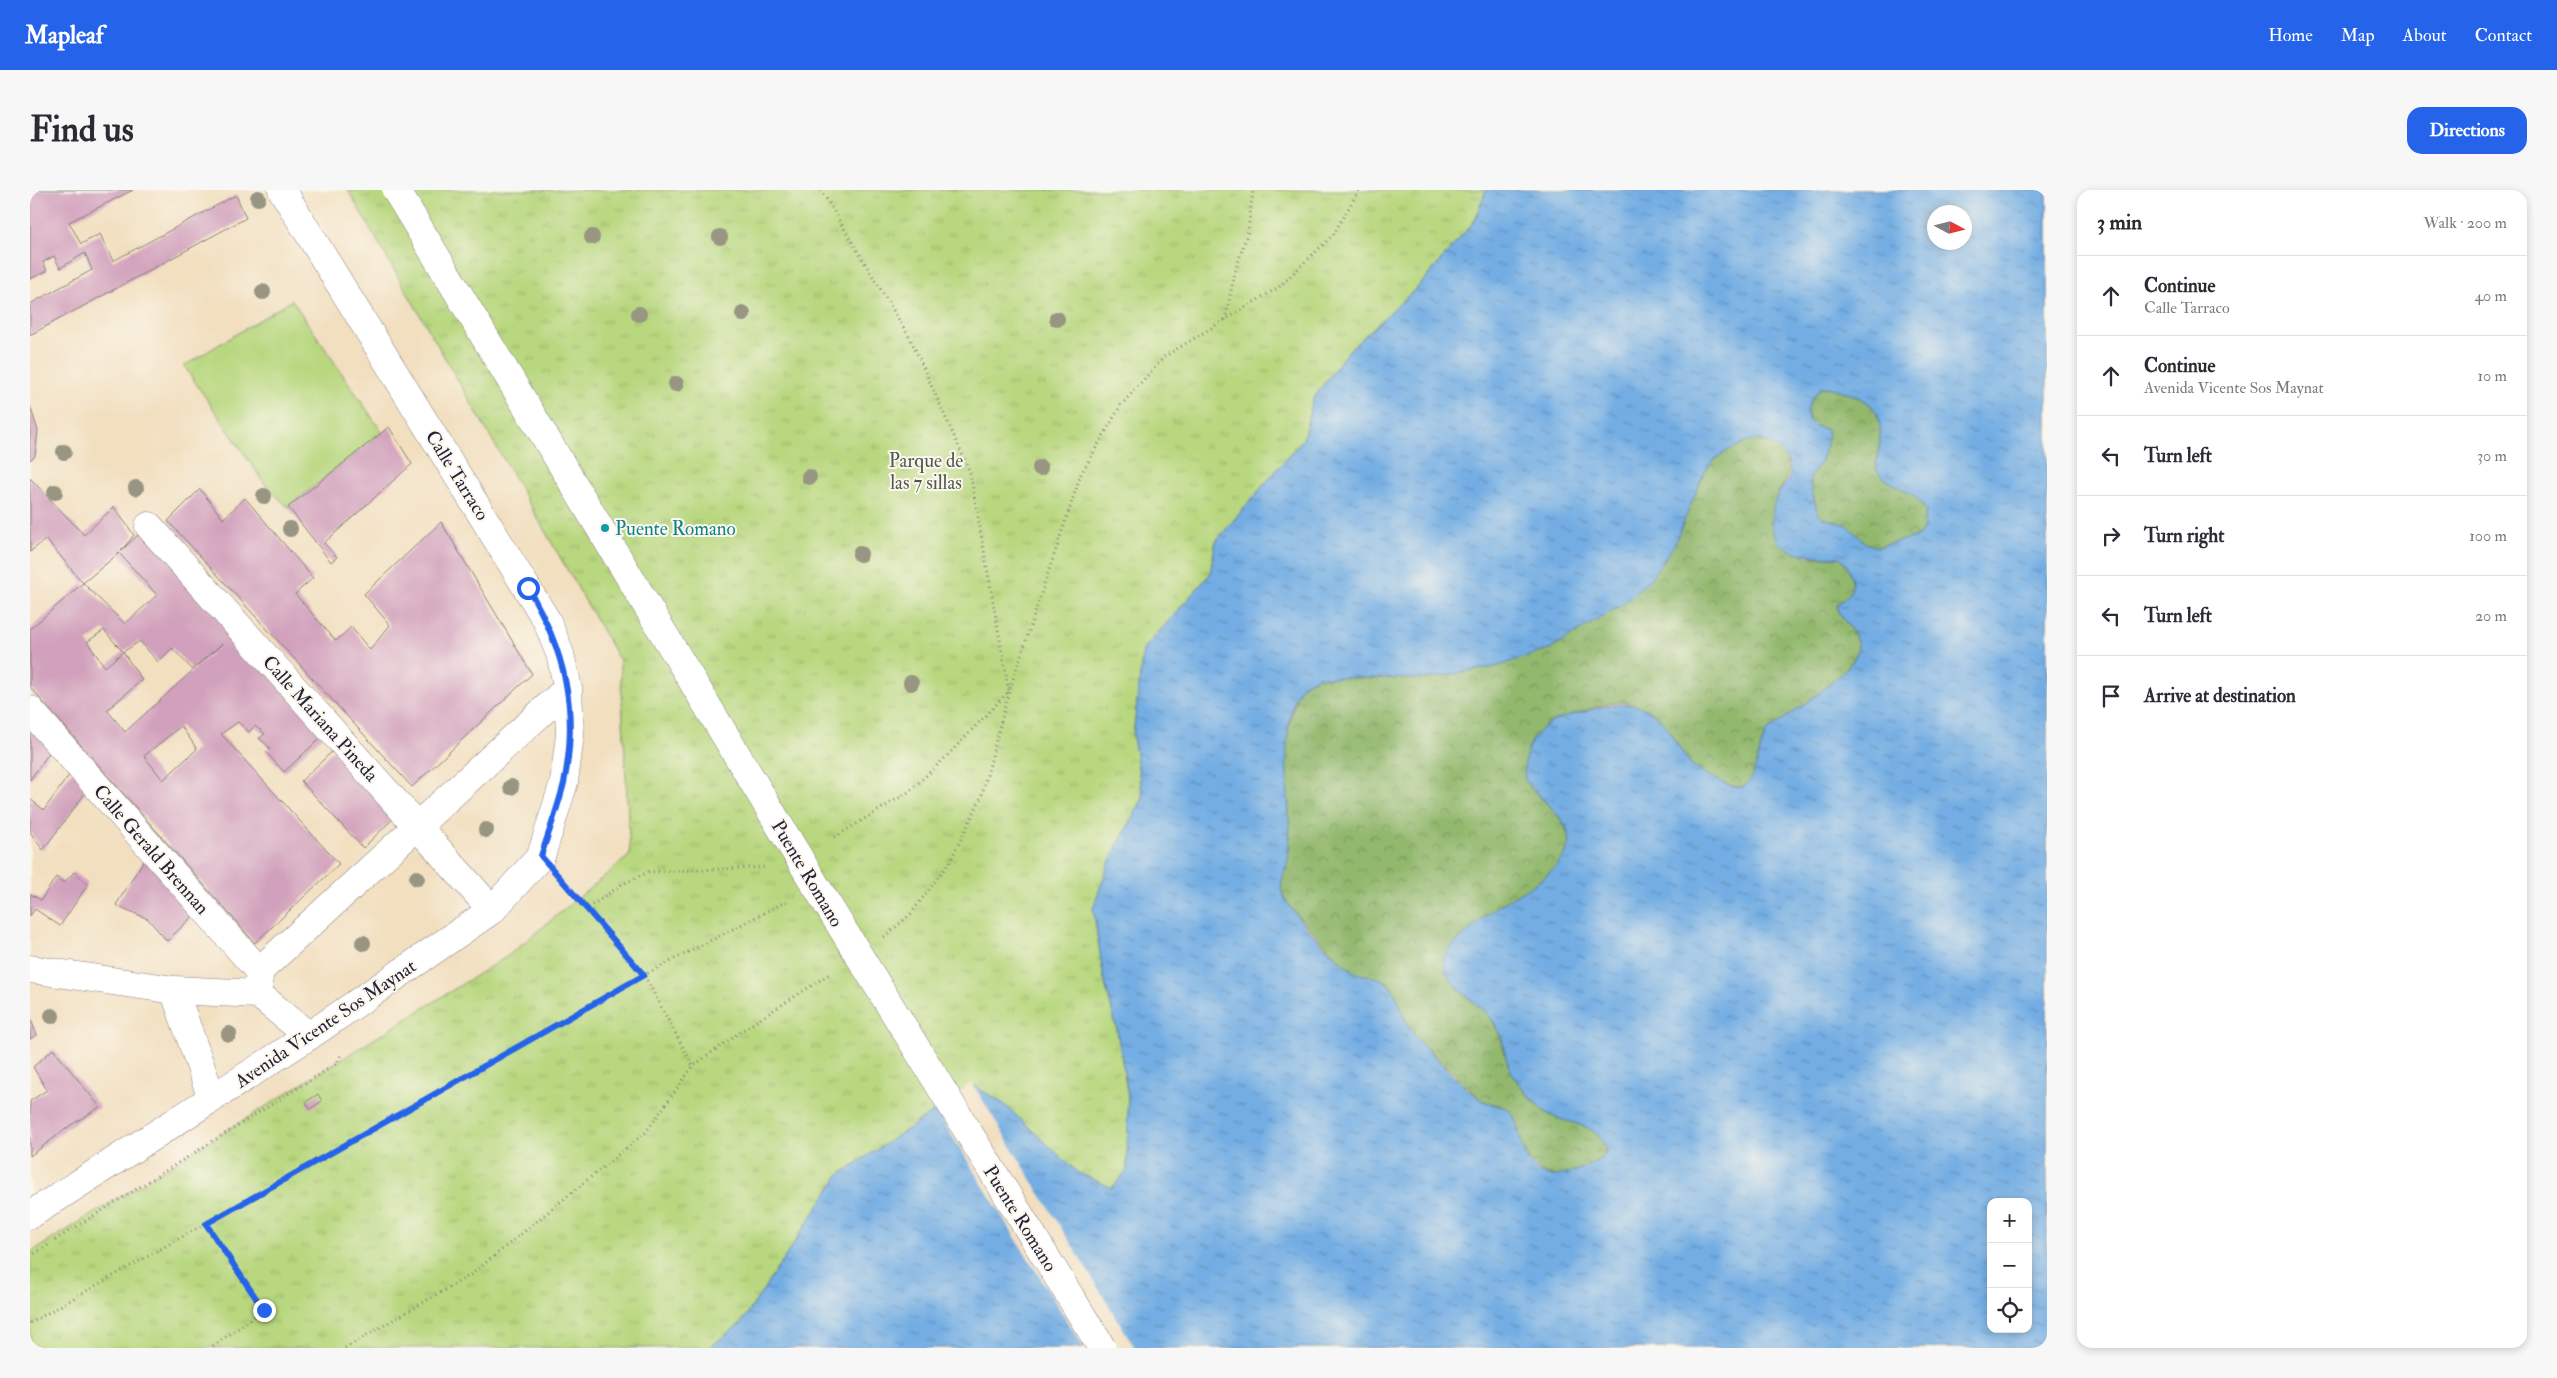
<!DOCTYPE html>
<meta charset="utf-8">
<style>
body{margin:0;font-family:"IM FELL Double Pica",serif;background:#f7f7f7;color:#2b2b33}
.controls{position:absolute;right:15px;bottom:15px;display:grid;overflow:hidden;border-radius:10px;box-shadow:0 2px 8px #0003}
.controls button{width:45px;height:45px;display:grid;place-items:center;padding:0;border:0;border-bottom:1px solid #e1e1e2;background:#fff;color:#2b2b33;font:25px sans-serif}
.compass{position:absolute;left:1897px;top:15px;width:45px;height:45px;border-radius:50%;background:#fff;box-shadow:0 2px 8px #0003;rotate:97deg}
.stop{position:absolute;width:15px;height:15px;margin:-11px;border:4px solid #2563eb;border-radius:50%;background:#fff}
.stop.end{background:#2563eb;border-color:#fff;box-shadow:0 1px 5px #0008}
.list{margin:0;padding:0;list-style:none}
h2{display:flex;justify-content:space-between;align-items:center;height:65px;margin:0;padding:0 20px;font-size:21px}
h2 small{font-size:16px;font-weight:400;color:#7c7c81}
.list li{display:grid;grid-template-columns:32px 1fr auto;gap:15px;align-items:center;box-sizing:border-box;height:80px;padding:0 20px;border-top:1px solid #e1e1e2}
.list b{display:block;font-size:19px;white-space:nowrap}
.list p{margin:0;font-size:16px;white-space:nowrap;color:#7c7c81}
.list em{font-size:16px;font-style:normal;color:#7c7c81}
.icon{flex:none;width:28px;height:28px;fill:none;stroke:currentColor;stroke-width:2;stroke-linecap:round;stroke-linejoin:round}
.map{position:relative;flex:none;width:2017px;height:1158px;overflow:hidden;border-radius:15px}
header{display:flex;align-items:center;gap:30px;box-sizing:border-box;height:70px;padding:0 25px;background:#2563eb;color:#fff}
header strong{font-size:24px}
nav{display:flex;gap:28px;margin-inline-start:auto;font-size:18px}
.intro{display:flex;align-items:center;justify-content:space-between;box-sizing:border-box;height:120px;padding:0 30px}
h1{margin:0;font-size:35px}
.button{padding:12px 22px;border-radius:15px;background:#2563eb;color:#fff;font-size:18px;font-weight:700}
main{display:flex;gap:30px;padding:0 30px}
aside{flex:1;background:#fff;border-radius:15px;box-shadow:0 2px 8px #0003}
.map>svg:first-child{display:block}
.forest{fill:url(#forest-crowns);stroke:#5a6d54}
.park{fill:url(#park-tufts);stroke:#6d7c5c}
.garden{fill:#b8d77e;stroke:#6d7c5c}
.water{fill:url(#water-ripples);stroke:#4a688f;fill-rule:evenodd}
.pier{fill:#f2dfc0}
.building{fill:#d1a0bc;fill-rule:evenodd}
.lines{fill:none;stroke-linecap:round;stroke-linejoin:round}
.minor-casing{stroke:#8a807e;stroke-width:29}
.path{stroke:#8a807e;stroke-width:3;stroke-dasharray:1 4;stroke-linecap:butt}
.minor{stroke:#fff;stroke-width:28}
.minor-bridge-casing{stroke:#8a807e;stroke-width:29;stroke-linecap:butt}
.minor-bridge{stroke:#fff;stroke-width:28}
.tree{fill:#989582}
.route{stroke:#2563eb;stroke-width:6}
.culture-dot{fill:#0f9aa8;stroke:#fbf7ec;stroke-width:2}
.labels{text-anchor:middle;stroke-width:4;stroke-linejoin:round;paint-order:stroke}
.park-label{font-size:19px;fill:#4f584f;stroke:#fbf7ec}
.street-label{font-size:19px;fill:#22223b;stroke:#fbf7ec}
.culture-label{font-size:19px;fill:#0d838f;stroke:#fbf7ec;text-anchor:start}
</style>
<header>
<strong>Mapleaf</strong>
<nav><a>Home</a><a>Map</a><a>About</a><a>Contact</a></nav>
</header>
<div class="intro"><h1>Find us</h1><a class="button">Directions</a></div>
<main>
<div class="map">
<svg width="2017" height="1158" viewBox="0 0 2017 1158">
<defs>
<pattern id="forest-crowns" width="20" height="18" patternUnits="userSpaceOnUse" patternTransform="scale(1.25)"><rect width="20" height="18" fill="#92b86d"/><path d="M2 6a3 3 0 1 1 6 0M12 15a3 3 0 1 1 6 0" fill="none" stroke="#77955b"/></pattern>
<pattern id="park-tufts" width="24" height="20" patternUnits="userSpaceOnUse" patternTransform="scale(1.25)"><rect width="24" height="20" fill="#b8d77e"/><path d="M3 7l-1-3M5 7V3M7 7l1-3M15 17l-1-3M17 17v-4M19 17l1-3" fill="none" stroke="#9eb86e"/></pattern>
<pattern id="water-ripples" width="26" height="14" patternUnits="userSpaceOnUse" patternTransform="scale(1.25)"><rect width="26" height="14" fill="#73ade3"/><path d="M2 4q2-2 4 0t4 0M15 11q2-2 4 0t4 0" fill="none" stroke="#5e8cb9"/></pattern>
</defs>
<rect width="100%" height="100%" fill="#fbf7ec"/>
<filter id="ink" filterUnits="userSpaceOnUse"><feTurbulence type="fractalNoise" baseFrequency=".02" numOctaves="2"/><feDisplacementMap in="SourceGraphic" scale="10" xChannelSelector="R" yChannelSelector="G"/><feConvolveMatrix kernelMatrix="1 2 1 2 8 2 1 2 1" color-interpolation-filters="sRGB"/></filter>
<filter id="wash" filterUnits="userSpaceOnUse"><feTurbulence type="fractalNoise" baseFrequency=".0096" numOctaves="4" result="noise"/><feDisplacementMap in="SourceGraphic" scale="20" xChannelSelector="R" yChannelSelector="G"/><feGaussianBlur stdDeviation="1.12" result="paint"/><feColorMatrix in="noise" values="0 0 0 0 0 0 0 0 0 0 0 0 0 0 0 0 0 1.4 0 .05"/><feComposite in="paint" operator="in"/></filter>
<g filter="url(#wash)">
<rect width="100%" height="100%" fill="#f2dfc0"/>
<path class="forest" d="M1797,197C1854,211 1855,224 1846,279C1861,300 1883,296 1896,321L1893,340L1888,346L1847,357L1835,353L1811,333L1793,328L1788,323L1780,295V287L1790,274L1797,239L1784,237C1771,222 1780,210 1791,198Z
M1726,250L1746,255C1763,273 1761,285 1747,304L1775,367H1809C1819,374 1826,393 1819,404C1816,409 1810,410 1807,415C1810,431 1827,441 1828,456C1830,480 1756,526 1737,541C1729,554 1728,586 1718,594C1710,600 1702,596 1693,593C1682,587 1670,583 1661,574C1648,560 1642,540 1628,527C1621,521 1606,515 1597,513C1579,509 1539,527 1520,533L1500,598C1514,611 1533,626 1538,645C1547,675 1484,707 1463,720L1460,827C1475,848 1473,869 1484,886C1491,898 1504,913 1514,921C1532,936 1571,930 1575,959C1577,967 1567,971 1561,974C1550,979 1537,986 1525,986C1498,986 1483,938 1473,917L1452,910L1387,849L1376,834L1362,798L1356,791L1326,783L1311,772L1259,716L1251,701V691L1257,676L1260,647L1255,550L1266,506L1273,494L1289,487L1395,489L1469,476L1675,281C1688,264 1705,254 1726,250Z"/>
<path class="park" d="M318,0H1456L1445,30L1391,94L1318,161L1283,209L1273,249L1186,351L1180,384L1113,460L1103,546L1113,608L1080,670L1063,718L1074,789L1087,840L1098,907L1097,980L1082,998L1047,982L974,914L943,895L809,985L712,1132L679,1158H0V1063L479,765L600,665L590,471Z"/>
<path class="garden" d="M262,110L352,242L258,317L237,297L154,176Z"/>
<path class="water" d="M1456,0H2017V1158H679L712,1132L809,985L943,895L974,914L1047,982L1082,998L1097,980L1098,907L1087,840L1074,789L1063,718L1080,670L1113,608L1103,546L1113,460L1180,384L1186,351L1273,249L1283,209L1318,161L1391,94L1445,30ZM1904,22H1934V52H1904ZM1797,197C1854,211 1855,224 1846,279C1861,300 1883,296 1896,321L1893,340L1888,346L1847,357L1835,353L1817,335L1793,328L1788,323L1780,295V287L1790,274L1798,247L1797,239C1767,235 1776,213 1791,198ZM1732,250C1746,255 1764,270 1759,287C1756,296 1748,301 1745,310C1730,363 1768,366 1809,367C1819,374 1826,393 1819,404C1816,409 1810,410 1807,415C1809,430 1827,441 1828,456C1830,480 1756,526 1737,541C1729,554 1726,594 1712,597C1705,599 1696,594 1690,591C1680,586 1669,582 1661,574C1651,563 1644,548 1636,536C1616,508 1585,512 1557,521C1543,525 1526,528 1515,536C1498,549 1492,571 1495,590C1507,606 1538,628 1539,648C1541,679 1488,703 1467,717C1455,725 1445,736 1434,746C1427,752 1417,759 1414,768C1412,779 1419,788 1425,795C1439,810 1459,821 1468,839C1474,850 1474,863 1478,874C1483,890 1499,906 1511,918C1528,936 1561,928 1573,953C1575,957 1577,959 1575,964C1570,974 1530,988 1519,986C1487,979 1493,934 1480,921C1472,914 1460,916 1452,910C1434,898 1405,867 1389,851C1373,835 1369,802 1357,793C1348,785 1334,787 1323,781C1306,770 1261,724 1253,705C1248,692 1256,682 1258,670C1261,641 1258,613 1257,584C1256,562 1256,513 1273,495C1277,492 1284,489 1289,487L1395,489L1469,476L1522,458L1596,412L1622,387L1644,355L1675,281L1684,270L1693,263L1718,251ZM1961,1012H1998V1139H1961Z"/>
<path class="pier" d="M942,893L1105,1158H1054L905,918Z"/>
<g id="blocks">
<path class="building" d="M0,0H103L39,32L51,54L70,44L83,71L206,5L216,28L0,145V114L62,80L55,63L30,78L24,66L13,72L17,81L0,89Z
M0,216L8,241L5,266L0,270Z
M359,237L382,274L294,353L307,367L301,372L258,317Z
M0,288L54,345L84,317L104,345L91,361L112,341L300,539L254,582L236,562L240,558L229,548L235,544L225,536L219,542L208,532L191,544L309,674L225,753L0,497V439L53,393L95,434L127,405L89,363L53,393L16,349L0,362ZM74,440L93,462L110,451L128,472L142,458L162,479L192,454L95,542L77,520L112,490L93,462L75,477L57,452ZM151,536L167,559L133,590L114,566Z
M170,299L193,329L215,308L283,388L265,404L306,451L321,437L340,460L360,435L334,404L411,332L502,484L382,597L138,331Z
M0,532L23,557L0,590Z
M312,552L372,620L333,658L271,591Z
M42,581L59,598L13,660L0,642V609L14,620Z
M117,665L167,722L137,751L118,729L86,715Z
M44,682L58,694L30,736L5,719L0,726V704L11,710L26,687L34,693Z
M0,828L7,845L0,849Z
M23,859L70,917L41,935L0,966V911L17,900L3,877Z
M288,904L292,911L280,919L276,912Z"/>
</g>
</g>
<g filter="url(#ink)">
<use href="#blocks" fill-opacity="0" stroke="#8a807e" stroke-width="1"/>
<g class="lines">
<defs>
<path id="minor" d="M119,336L462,720
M0,520L229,781L228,804
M0,779L144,800
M229,781L538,498
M182,909L144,800L228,804L279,846
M0,1025L279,846L462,720L511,666L534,592L540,545L538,498L530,464L517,431L252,0"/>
</defs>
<use href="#minor" class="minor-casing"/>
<path class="path" d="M791,0L881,150L940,282L979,501L918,565L880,601L805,647
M1195,130L1205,82L1218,41L1223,0
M533,691L614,785L663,876
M558,718L591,695L618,682L737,677
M854,747L880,725L921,670L951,608L979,501L1051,284L1091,215L1135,166L1249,97L1303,45L1329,0
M176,1034L234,1120L180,1158
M25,1050L306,874L312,863
M0,1066L20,1054
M0,1133L614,785L757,711
M315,1158L442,1084L616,942L663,876L713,840L801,783"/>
<use href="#minor" class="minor"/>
<defs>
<path id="minor-bridge" d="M366,0L786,696L1072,1158"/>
</defs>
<use href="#minor-bridge" class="minor-bridge-casing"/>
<use href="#minor-bridge" class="minor-bridge"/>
</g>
<g class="tree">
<circle cx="228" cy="8" r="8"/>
<circle cx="562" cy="47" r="8"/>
<circle cx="690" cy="47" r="8"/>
<circle cx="233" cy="102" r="8"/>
<circle cx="609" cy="124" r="8"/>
<circle cx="713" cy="124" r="8"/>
<circle cx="1027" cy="129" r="8"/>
<circle cx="646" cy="194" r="8"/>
<circle cx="34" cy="262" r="8"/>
<circle cx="1010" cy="278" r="8"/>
<circle cx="779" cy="287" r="8"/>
<circle cx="106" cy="298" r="8"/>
<circle cx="25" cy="302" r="8"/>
<circle cx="234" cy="306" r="8"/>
<circle cx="260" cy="339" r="8"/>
<circle cx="830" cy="364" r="8"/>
<circle cx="881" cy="493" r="8"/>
<circle cx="481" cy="597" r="8"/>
<circle cx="456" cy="640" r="8"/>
<circle cx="387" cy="688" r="8"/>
<circle cx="333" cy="753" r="8"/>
<circle cx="22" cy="826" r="8"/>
<circle cx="199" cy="844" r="8"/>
</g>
</g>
<g class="lines" filter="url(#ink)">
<path class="route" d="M234,1120L176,1034L614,785L511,666C519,642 528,617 534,593C549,520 535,461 498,398"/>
</g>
<circle class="culture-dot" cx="575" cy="338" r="5"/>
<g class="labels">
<g class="park-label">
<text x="896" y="277">Parque de<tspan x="896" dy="22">las 7 sillas</tspan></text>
</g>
<g class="street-label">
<text transform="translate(428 285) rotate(58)" y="7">Calle Tarraco</text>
<text transform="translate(291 528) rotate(48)" y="7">Calle Mariana Pineda</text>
<text transform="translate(122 659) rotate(49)" y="7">Calle Gerald Brennan</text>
<text transform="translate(778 683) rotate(59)" y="7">Puente Romano</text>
<text transform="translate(295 833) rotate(-34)" y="7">Avenida Vicente Sos Maynat</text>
<text transform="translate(991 1028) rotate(58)" y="7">Puente Romano</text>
</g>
<g class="culture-label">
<text x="585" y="345">Puente Romano</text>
</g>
</g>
</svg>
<div class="controls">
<button>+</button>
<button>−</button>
<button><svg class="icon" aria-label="locate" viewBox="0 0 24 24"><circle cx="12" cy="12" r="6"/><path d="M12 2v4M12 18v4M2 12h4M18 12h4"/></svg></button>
</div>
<svg class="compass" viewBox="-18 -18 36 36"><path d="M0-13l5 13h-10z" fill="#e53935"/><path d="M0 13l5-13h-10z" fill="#7c7c81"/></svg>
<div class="stop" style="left:498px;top:398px"></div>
<div class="stop end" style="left:234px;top:1120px"></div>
</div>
<aside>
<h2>3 min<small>Walk · 200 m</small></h2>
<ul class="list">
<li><svg class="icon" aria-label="ahead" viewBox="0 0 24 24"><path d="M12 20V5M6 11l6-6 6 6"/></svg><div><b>Continue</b><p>Calle Tarraco</p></div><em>40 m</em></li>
<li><svg class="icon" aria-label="ahead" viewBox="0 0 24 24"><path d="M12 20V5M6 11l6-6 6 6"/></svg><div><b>Continue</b><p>Avenida Vicente Sos Maynat</p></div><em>10 m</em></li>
<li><svg class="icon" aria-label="left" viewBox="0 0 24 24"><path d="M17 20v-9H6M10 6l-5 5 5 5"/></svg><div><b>Turn left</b></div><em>30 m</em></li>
<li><svg class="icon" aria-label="right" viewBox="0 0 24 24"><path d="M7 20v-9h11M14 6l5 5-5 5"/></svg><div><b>Turn right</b></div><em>100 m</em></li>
<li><svg class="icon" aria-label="left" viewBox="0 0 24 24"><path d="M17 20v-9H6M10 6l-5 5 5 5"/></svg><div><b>Turn left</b></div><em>20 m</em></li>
<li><svg class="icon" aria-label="arrive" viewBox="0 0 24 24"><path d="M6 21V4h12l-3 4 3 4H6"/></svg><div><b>Arrive at destination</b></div></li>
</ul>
</aside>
</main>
